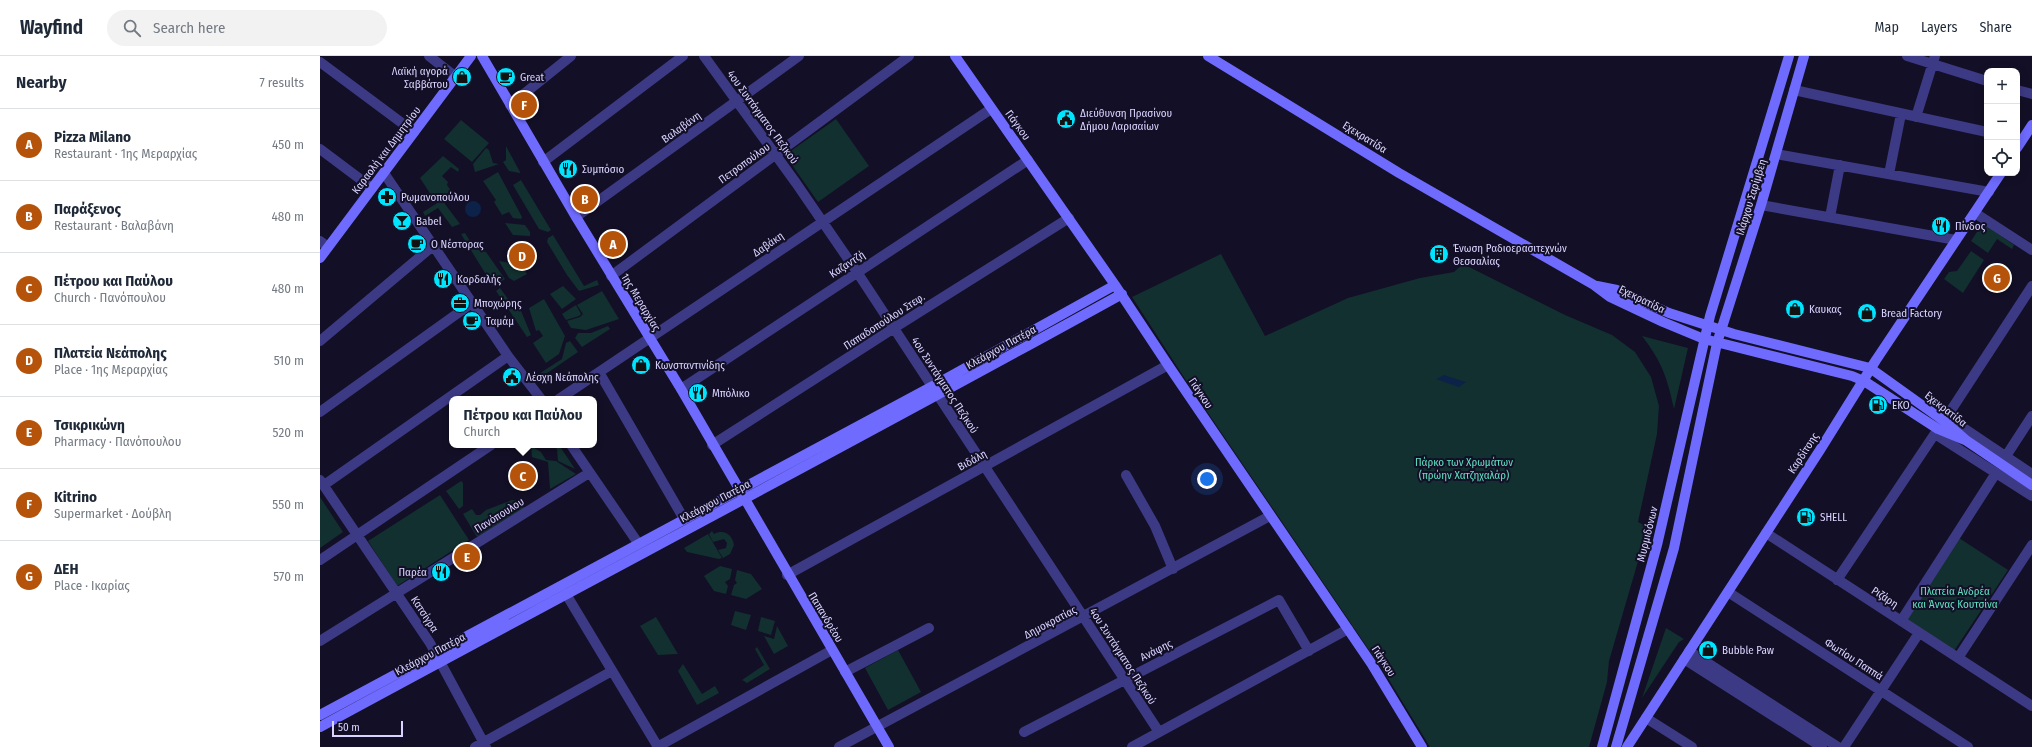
<!DOCTYPE html>
<meta charset="utf-8">
<style>
body{margin:0;font-family:"Fira Sans Condensed",sans-serif;background:#f2f2f3;color:#1f2937}
.controls{position:absolute;right:12px;top:12px;display:grid;overflow:hidden;border-radius:8px;box-shadow:0 2px 10px #0003}
.controls button{width:36px;height:36px;display:grid;place-items:center;padding:0;border:0;border-bottom:1px solid #e0e1e3;background:#fff;color:#1f2937;font:20px sans-serif}
.scale{position:absolute;left:12px;bottom:10px;width:71px;box-sizing:border-box;padding-left:4px;border:2px solid #d9d4ff;border-top:0;font-size:11px;line-height:14px;white-space:nowrap;color:#d9d4ff;-webkit-text-stroke:3px #130f26;paint-order:stroke}
.you{position:absolute;left:887px;top:423px;width:14px;height:14px;margin:-10px;border:3px solid #fff;border-radius:50%;background:#1a73e8;box-shadow:0 0 0 6px #1a73e833}
.badge{display:grid;place-items:center;width:26px;height:26px;border-radius:50%;background:#b45309;color:#fff;font-size:13px;font-weight:700}
.pin{position:absolute;translate:-50% -50%;border:2px solid #fff;box-shadow:0 1px 4px #0006}
.popup{position:absolute;left:129px;top:340px;width:148px;height:52px;box-sizing:border-box;display:grid;place-content:center;border-radius:8px;background:#fff;filter:drop-shadow(0 1px 3px #0005);font-size:13px;white-space:nowrap;color:#747a83}
.popup b{font-size:15px;color:#1f2937}
.popup::after{content:'';position:absolute;left:50%;top:100%;margin-left:-8px;border:8px solid transparent;border-top-color:#fff}
.list{margin:0;padding:0;list-style:none}
h2{display:flex;justify-content:space-between;align-items:center;height:52px;margin:0;padding:0 16px;font-size:17px}
h2 small{font-size:13px;font-weight:400;color:#747a83}
.list li{display:grid;grid-template-columns:26px 1fr auto;gap:12px;align-items:center;box-sizing:border-box;height:72px;padding:0 16px;border-top:1px solid #e0e1e3}
.list b{display:block;font-size:15px;white-space:nowrap}
.list p{margin:0;font-size:13px;white-space:nowrap;color:#747a83}
.list em{font-size:13px;font-style:normal;color:#747a83}
.icon{flex:none;width:22px;height:22px;fill:none;stroke:currentColor;stroke-width:2;stroke-linecap:round;stroke-linejoin:round}
.map{position:relative;flex:none;width:1712px;height:691px;overflow:hidden}
header{display:flex;align-items:center;gap:24px;box-sizing:border-box;height:56px;padding:0 20px;background:#fff;border-bottom:1px solid #e0e1e3}
header strong{font-size:19px}
nav{display:flex;gap:22px;margin-inline-start:auto;font-size:14px}
.search{width:280px;height:36px;background:#f2f2f3;display:flex;align-items:center;gap:10px;box-sizing:border-box;padding:0 14px;border-radius:22px;color:#747a83;font-size:15px}
main{display:flex}
aside{flex:1;background:#fff}
.map>svg:first-child{display:block}
.green{fill:#12302f}
.water{fill:#0c2248}
.lines{fill:none;stroke-linecap:round;stroke-linejoin:round}
.street{stroke:#3d3a85;stroke-width:10}
.secondary{stroke:#6f6bff;stroke-width:10}
.labels{text-anchor:middle;stroke-width:4;stroke-linejoin:round;paint-order:stroke}
.poi-label{font-size:11px;fill:#d9d4ff;stroke:#130f26;text-anchor:start}
.street-label{font-size:11px;fill:#d9d4ff;stroke:#130f26}
.park-label{font-size:11px;fill:#5fe0c0;stroke:#130f26}
</style>
<header>
<strong>Wayfind</strong>
<div class="search"><svg class="icon" aria-label="search" viewBox="0 0 24 24"><circle cx="10" cy="10" r="6"/><path d="M15 15l6 6"/></svg>Search here</div>
<nav><a>Map</a><a>Layers</a><a>Share</a></nav>
</header>
<main>
<aside>
<h2>Nearby<small>7 results</small></h2>
<ul class="list">
<li><span class="badge">A</span><div><b>Pizza Milano</b><p>Restaurant · 1ης Μεραρχίας</p></div><em>450 m</em></li>
<li><span class="badge">B</span><div><b>Παράξενος</b><p>Restaurant · Βαλαβάνη</p></div><em>480 m</em></li>
<li><span class="badge">C</span><div><b>Πέτρου και Παύλου</b><p>Church · Πανόπουλου</p></div><em>480 m</em></li>
<li><span class="badge">D</span><div><b>Πλατεία Νεάπολης</b><p>Place · 1ης Μεραρχίας</p></div><em>510 m</em></li>
<li><span class="badge">E</span><div><b>Τσικρικώνη</b><p>Pharmacy · Πανόπουλου</p></div><em>520 m</em></li>
<li><span class="badge">F</span><div><b>Kitrino</b><p>Supermarket · Δούβλη</p></div><em>550 m</em></li>
<li><span class="badge">G</span><div><b>ΔΕΗ</b><p>Place · Ικαρίας</p></div><em>570 m</em></li>
</ul>
</aside>
<div class="map">
<svg width="1712" height="691" viewBox="0 0 1712 691">
<rect width="100%" height="100%" fill="#130f26"/>
<path class="green" d="M516,63L549,110L498,146L465,99Z
M141,64L169,87L152,106L124,83Z
M186,90L200,116V117L189,115L183,106L186,104Z
M166,92L169,94L173,107L179,108L155,116L153,108Z
M123,100L139,113L138,116L131,111L122,120L128,126L127,129L131,135L115,145L100,122Z
M178,116L202,161L201,163L193,162L189,156L182,159L174,146L176,144L163,125Z
M201,124L231,174L228,176L219,173L193,129Z
M122,144L140,168L132,171L118,152L105,160L103,156Z
M185,167L205,169L210,176V180L193,179Z
M1663,167L1694,189L1692,193L1677,183L1668,197L1651,185Z
M145,177L155,193L166,196L185,223L173,230L141,178Z
M233,179L264,230L277,224L279,229L259,235L247,219L227,186L228,182Z
M1651,195L1664,204L1643,237L1624,223L1629,216L1637,215Z
M901,198L945,280L1028,242L1100,222L1134,216L1143,208L1245,259L1292,279L1315,296L1331,321L1339,350L1337,378L1318,466L1328,471L1289,605L1287,626L1269,691H1110L1066,619L869,329L812,241Z
M197,203L207,218L194,225L189,222L179,205L190,207Z
M243,230L256,243L242,253L230,238Z
M180,232L193,250H199L211,279L207,281L176,235Z
M282,235L299,263L266,274L251,272L247,265L260,261L263,258L257,249Z
M224,243L245,280L239,298L226,307L213,287L223,280L219,274L216,275L209,252Z
M256,249L261,258L259,260L246,264L242,258Z
M288,270L290,273L262,291L255,282L258,277H271Z
M1322,280L1368,292L1354,353C1347,321 1342,306 1322,280Z
M250,285L258,296L217,324L214,321L242,303L246,287Z
M233,389H239L255,413L238,405L237,393Z
M211,390L221,396L226,404L236,405L256,418L230,433L228,406L212,401Z
M141,425L143,427V450L139,453L126,435Z
M120,439L149,484L77,530L48,485Z
M0,441L23,476L0,492Z
M192,444L200,445L205,452L157,481L143,458L152,453L156,459H160L166,454Z
M392,475L394,478C404,473 412,478 414,489L410,498L403,502L398,494L406,492L407,487L404,483L393,486L389,478Z
M388,478L402,502L399,503L367,496L364,492Z
M1639,482L1688,514L1634,595L1586,563Z
M400,510L412,513L410,523L405,526L408,530L406,538L394,535L384,520Z
M417,514L431,518L442,533L426,543L411,539L414,529L417,527L415,524Z
M415,555L431,559L426,574L411,569Z
M336,561L358,598L338,599L320,570Z
M441,561L455,565L451,579L438,575Z
M457,570L468,590L454,598L444,580L454,583Z
M1346,572L1364,583L1359,586L1322,642Z
M437,591L450,613L427,627L422,624L444,609L435,593Z
M578,594L601,636L568,654L545,612Z
M363,608L382,638L395,630L399,637L377,649L358,615Z"/>
<path class="water" d="M145 153a8 8 0 1 1 16 0a8 8 0 1 1-16 0Z
M1124,319L1146,326L1139,331L1116,323Z"/>
<g class="lines">
<path class="street" d="M109,0L136,21
M384,0L476,127L537,216L839,676
M1587,0L1667,25
M0,6L94,76
M1474,34L1667,76
M1697,34L1712,38
M190,49L251,0
M1596,61L1615,0
M0,93L52,132
M1456,98L1669,136
M223,106L363,0
M64,117L188,300L221,343
M1569,118L1581,58
M1441,149L1636,184
M1655,157L1712,194
M256,161L479,0
M1510,161L1520,109
M0,185L8,191
M291,220L589,0
M0,285L114,189
M279,316L364,463
M361,333L708,104
M239,343L671,53
M0,356L152,247
M1627,361L1712,418
M1624,365L1712,230
M1615,378L1712,440
M251,389L318,487
M392,389L574,272L749,162
M1686,400L1712,360
M806,419L835,470L853,513
M0,424L110,587L166,691
M4,429L188,300
M1446,477L1712,650
M0,504L171,389
M467,519L848,309
M1517,524L1618,373
M1408,536L1648,691
M246,538L338,691
M1581,565L1676,417
M0,585L269,417
M1369,595L1518,691
M1638,602L1712,489
M1364,603L1502,691
M525,616L609,572
M1326,662L1372,691
M704,676L959,544L989,595
M155,691L292,615
M337,691L512,594
M519,691L950,460
M812,691L1028,573
M1524,691L1599,577"/>
<path class="secondary" d="M162,0L256,161L361,333L569,691
M635,0L795,229L848,309L1051,607L1102,691
M888,0L1079,117L1274,229L1290,241L1343,266L1384,283L1532,320L1544,325L1618,373L1647,385
M1697,92L1712,69
M0,202L151,0
M1277,230L1297,234L1349,257L1414,278L1550,312L1624,365L1647,385L1712,429
M0,659L613,330L795,229
M0,671C267,526 536,385 802,238
M1282,691L1337,489L1390,260L1469,0
M1296,691L1354,492L1397,287L1441,149L1484,0
M1307,691L1500,394L1556,304L1681,117"/>
</g>
<defs>
<symbol id="shop-disc" viewBox="-11 -11 22 22"><circle r="9.5" fill="#00e5ff" stroke="#130f26"/><path d="M-5-2.5h2.3a2.7 3.5 0 0 1 5.4 0H5L5.5 6h-11ZM-1.5-2.5h3a1.5 2.3 0 0 0-3 0Z" fill="#111"/></symbol>
<symbol id="cafe-disc" viewBox="-11 -11 22 22"><circle r="9.5" fill="#00e5ff" stroke="#130f26"/><path d="M-5.5-4.5H6V0H3Q3 3.5 0 3.5H-2.5Q-5.5 3.5-5.5 0ZM3-3.2v2h1.7v-2ZM-6 4.5H4V6H-6Z" fill="#111"/></symbol>
<symbol id="civic-disc" viewBox="-11 -11 22 22"><circle r="9.5" fill="#00e5ff" stroke="#130f26"/><path d="M-.6-6.5H3V-4.5H.6V-3L4-1V1h2V6H-6V1h2V-1L-.6-3ZM-1.2 2.5V6h2.4V2.5Z" fill="#111"/></symbol>
<symbol id="restaurant-disc" viewBox="-11 -11 22 22"><circle r="9.5" fill="#00e5ff" stroke="#130f26"/><path d="M-5-6h1v4h1v-4h1v4h1v-4h1v5L-1.5 .5V6h-2V.5L-5-1ZM5-6V6H3V1.5H1.5Q1.5-4 5-6Z" fill="#111"/></symbol>
<symbol id="pharmacy-disc" viewBox="-11 -11 22 22"><circle r="9.5" fill="#00e5ff" stroke="#130f26"/><path d="M-2-6h4v4h4v4h-4v4h-4v-4h-4v-4h4Z" fill="#111"/></symbol>
<symbol id="bar-disc" viewBox="-11 -11 22 22"><circle r="9.5" fill="#00e5ff" stroke="#130f26"/><path d="M-6-5H6L.8 .8V4.5H3.5V6h-7V4.5H-.8V.8Z" fill="#111"/></symbol>
<symbol id="building-disc" viewBox="-11 -11 22 22"><circle r="9.5" fill="#00e5ff" stroke="#130f26"/><path d="M-4-6H4V6H1V3H-1V6H-4ZM-2.5-4.3h1.7v1.8h-1.7ZM.8-4.3h1.7v1.8H.8ZM-2.5-1h1.7V.8h-1.7ZM.8-1h1.7V.8H.8Z" fill="#111"/></symbol>
<symbol id="office-disc" viewBox="-11 -11 22 22"><circle r="9.5" fill="#00e5ff" stroke="#130f26"/><path d="M-6-3h4V-5.5h4V-3h4V5H-6ZM-1-4.5V-3h2v-1.5ZM-6 0V1H6V0Z" fill="#111"/></symbol>
<symbol id="fuel-disc" viewBox="-11 -11 22 22"><circle r="9.5" fill="#00e5ff" stroke="#130f26"/><path d="M-5.5-6h7V0h2V4h1.3V-2.5L3-4.5l.8-.8L6-3V5H2.5V1h-1V6h-7ZM-4.2-4.7v3.2H.2V-4.7Z" fill="#111"/></symbol>
</defs>
<g fill-rule="evenodd">
<use href="#shop-disc" x="131" y="10" width="22" height="22"/>
<use href="#cafe-disc" x="175" y="10" width="22" height="22"/>
<use href="#civic-disc" x="735" y="52" width="22" height="22"/>
<use href="#restaurant-disc" x="237" y="102" width="22" height="22"/>
<use href="#pharmacy-disc" x="56" y="130" width="22" height="22"/>
<use href="#bar-disc" x="71" y="154" width="22" height="22"/>
<use href="#restaurant-disc" x="1610" y="159" width="22" height="22"/>
<use href="#cafe-disc" x="86" y="177" width="22" height="22"/>
<use href="#building-disc" x="1108" y="187" width="22" height="22"/>
<use href="#restaurant-disc" x="112" y="212" width="22" height="22"/>
<use href="#office-disc" x="129" y="236" width="22" height="22"/>
<use href="#shop-disc" x="1464" y="242" width="22" height="22"/>
<use href="#shop-disc" x="1536" y="246" width="22" height="22"/>
<use href="#cafe-disc" x="141" y="254" width="22" height="22"/>
<use href="#shop-disc" x="310" y="298" width="22" height="22"/>
<use href="#civic-disc" x="181" y="310" width="22" height="22"/>
<use href="#restaurant-disc" x="367" y="326" width="22" height="22"/>
<use href="#fuel-disc" x="1547" y="338" width="22" height="22"/>
<use href="#fuel-disc" x="1475" y="450" width="22" height="22"/>
<use href="#restaurant-disc" x="110" y="505" width="22" height="22"/>
<use href="#shop-disc" x="1377" y="583" width="22" height="22"/>
</g>
<g class="labels">
<g class="poi-label">
<text x="128" y="19" text-anchor="end">Λαϊκή αγορά<tspan x="128" dy="13">Σαββάτου</tspan></text>
<text x="200" y="25">Great</text>
<text x="760" y="61">Διεύθυνση Πρασίνου<tspan x="760" dy="13">Δήμου Λαρισαίων</tspan></text>
<text x="262" y="117">Συμπόσιο</text>
<text x="81" y="145">Ρωμανοπούλου</text>
<text x="96" y="169">Babel</text>
<text x="1635" y="174">Πίνδος</text>
<text x="111" y="192">Ο Νέστορας</text>
<text x="1133" y="196">Ένωση Ραδιοερασιτεχνών<tspan x="1133" dy="13">Θεσσαλίας</tspan></text>
<text x="137" y="227">Κορδαλής</text>
<text x="154" y="251">Μποχώρης</text>
<text x="1489" y="257">Καυκας</text>
<text x="1561" y="261">Bread Factory</text>
<text x="166" y="269">Ταμάμ</text>
<text x="335" y="313">Κωνσταντινίδης</text>
<text x="206" y="325">Λέσχη Νεάπολης</text>
<text x="392" y="341">Μπόλικο</text>
<text x="1572" y="353">EKO</text>
<text x="1500" y="465">SHELL</text>
<text x="107" y="520" text-anchor="end">Παρέα</text>
<text x="1402" y="598">Bubble Paw</text>
</g>
<g class="street-label">
<text transform="translate(443 61) rotate(54)" y="4">4ου Συντάγματος Πεζικού</text>
<text transform="translate(698 69) rotate(54)" y="4">Γιάγκου</text>
<text transform="translate(361 71) rotate(-36)" y="4">Βαλαβάνη</text>
<text transform="translate(1045 81) rotate(32)" y="4">Εχεκρατίδα</text>
<text transform="translate(66 94) rotate(-53)" y="4">Καραολή και Δημητρίου</text>
<text transform="translate(424 107) rotate(-36)" y="4">Πετροπούλου</text>
<text transform="translate(1431 141) rotate(-73)" y="4">Ιλάρχου Σαρίμβεη</text>
<text transform="translate(448 188) rotate(-34)" y="4">Δαβάκη</text>
<text transform="translate(527 208) rotate(-33)" y="4">Καζαντζή</text>
<text transform="translate(1322 243) rotate(26)" y="4">Εχεκρατίδα</text>
<text transform="translate(321 246) rotate(59)" y="4">1ης Μεραρχίας</text>
<text transform="translate(564 265) rotate(-33)" y="4">Παπαδοπούλου Στεφ.</text>
<text transform="translate(681 291) rotate(-29)" y="4">Κλεάρχου Πατέρα</text>
<text transform="translate(625 329) rotate(57)" y="4">4ου Συντάγματος Πεζικού</text>
<text transform="translate(881 337) rotate(56)" y="4">Γιάγκου</text>
<text transform="translate(1626 353) rotate(38)" y="4">Εχεκρατίδα</text>
<text transform="translate(1483 397) rotate(-57)" y="4">Καρδίτσης</text>
<text transform="translate(652 404) rotate(-29)" y="4">Βιδάλη</text>
<text transform="translate(395 445) rotate(-28)" y="4">Κλεάρχου Πατέρα</text>
<text transform="translate(179 459) rotate(-32)" y="4">Πανόπουλου</text>
<text transform="translate(1327 478) rotate(-76)" y="4">Μυρμιδόνων</text>
<text transform="translate(1565 541) rotate(33)" y="4">Ριζάρη</text>
<text transform="translate(105 558) rotate(57)" y="4">Κατσίγρα</text>
<text transform="translate(506 561) rotate(59)" y="4">Παπανδρέου</text>
<text transform="translate(730 566) rotate(-28)" y="4">Δημοκρατίας</text>
<text transform="translate(836 594) rotate(-27)" y="4">Ανάφης</text>
<text transform="translate(110 598) rotate(-28)" y="4">Κλεάρχου Πατέρα</text>
<text transform="translate(803 600) rotate(57)" y="4">4ου Συντάγματος Πεζικού</text>
<text transform="translate(1534 603) rotate(33)" y="4">Φωτίου Παππά</text>
<text transform="translate(1064 605) rotate(57)" y="4">Γιάγκου</text>
</g>
<g class="park-label">
<text x="1144" y="410">Πάρκο των Χρωμάτων<tspan x="1144" dy="13">(πρώην Χατζηχαλάρ)</tspan></text>
<text x="1635" y="539">Πλατεία Ανδρέα<tspan x="1635" dy="13">και Άννας Κουτσίνα</tspan></text>
</g>
</g>
</svg>
<div class="controls">
<button>+</button>
<button>−</button>
<button><svg class="icon" aria-label="locate" viewBox="0 0 24 24"><circle cx="12" cy="12" r="6"/><path d="M12 2v4M12 18v4M2 12h4M18 12h4"/></svg></button>
</div>
<div class="scale">50 m</div>
<div class="you"></div>
<div class="pin badge" style="left:293px;top:188px">A</div>
<div class="pin badge" style="left:265px;top:143px">B</div>
<div class="pin badge" style="left:203px;top:420px">C</div>
<div class="popup"><b>Πέτρου και Παύλου</b>Church</div>
<div class="pin badge" style="left:202px;top:200px">D</div>
<div class="pin badge" style="left:147px;top:501px">E</div>
<div class="pin badge" style="left:204px;top:49px">F</div>
<div class="pin badge" style="left:1677px;top:222px">G</div>
</div>
</main>
